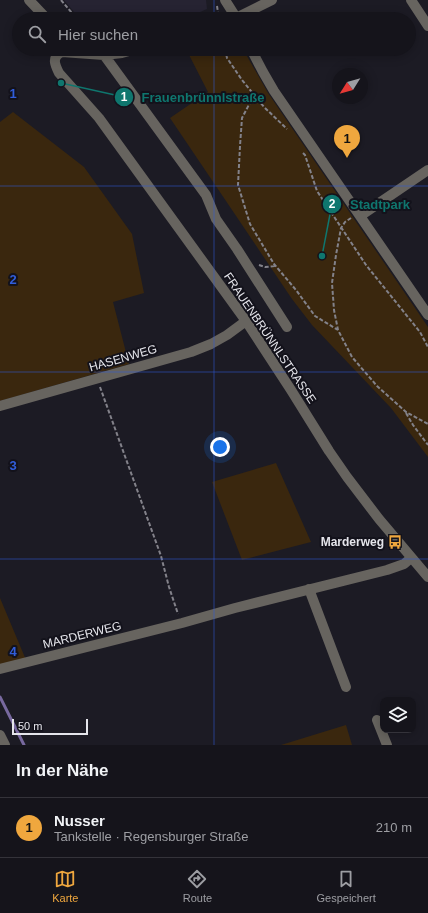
<!DOCTYPE html>
<html lang="de">
<meta charset="utf-8">
<style>
body{margin:0;font-family:Arial,sans-serif;background:#1e1d24;color:#f1f3f6}
.controls{position:absolute;right:12px;bottom:12px;display:grid;overflow:hidden;border-radius:8px;box-shadow:0 2px 10px #0003}
.controls button{width:36px;height:36px;display:grid;place-items:center;padding:0;border:0;border-bottom:1px solid #34333a;background:#15141b;color:#f1f3f6;font:20px sans-serif}
.compass{position:absolute;left:332px;top:68px;width:36px;height:36px;border-radius:50%;background:#15141b;box-shadow:0 2px 10px #0003;rotate:233deg}
.scale{position:absolute;left:12px;bottom:10px;width:76px;box-sizing:border-box;padding-left:4px;border:2px solid #e5e5eb;border-top:0;font-size:11px;line-height:14px;white-space:nowrap;color:#e5e5eb;-webkit-text-stroke:3px #13121b;paint-order:stroke}
.you{position:absolute;left:220px;top:447px;width:14px;height:14px;margin:-10px;border:3px solid #fff;border-radius:50%;background:#1a73e8;box-shadow:0 0 0 6px #1a73e833}
.badge{display:grid;place-items:center;width:26px;height:26px;border-radius:50%;background:#efa73e;color:#111;font-size:13px;font-weight:700}
.pin{position:absolute;translate:-50% -33px;filter:drop-shadow(0 1px 2px #0008)}
.pin::after{content:'';position:absolute;top:21px;width:14px;height:12px;background:inherit;clip-path:polygon(0 0,100% 0,50% 100%)}
.list{margin:0;padding:0;list-style:none}
h2{display:flex;justify-content:space-between;align-items:center;height:52px;margin:0;padding:0 16px;font-size:17px}
h2 small{font-size:13px;font-weight:400;color:#9d9ea3}
.list li{display:grid;grid-template-columns:26px 1fr auto;gap:12px;align-items:center;box-sizing:border-box;height:60px;padding:0 16px;border-top:1px solid #34333a}
.list b{display:block;font-size:15px;white-space:nowrap}
.list p{margin:0;font-size:13px;white-space:nowrap;color:#9d9ea3}
.list em{font-size:13px;font-style:normal;color:#9d9ea3}
.icon{flex:none;width:22px;height:22px;fill:none;stroke:currentColor;stroke-width:2;stroke-linecap:round;stroke-linejoin:round}
.map{position:relative;flex:none;width:428px;height:745px;overflow:hidden}
.search{position:absolute;background:#15141b;box-shadow:0 2px 10px #0003;left:12px;right:12px;top:12px;height:44px;display:flex;align-items:center;gap:10px;box-sizing:border-box;padding:0 14px;border-radius:22px;color:#9d9ea3;font-size:15px}
.sheet{height:112px;background:#15141b}
nav{display:flex;justify-content:space-around;align-items:center;box-sizing:border-box;height:56px;border-top:1px solid #34333a;background:#15141b;font-size:11px;color:#9d9ea3}
nav a{display:grid;justify-items:center;gap:2px}
nav .on{color:#efa73e}
.map>svg:first-child{display:block}
.built{fill:#262332}
.green{fill:#3a270e}
.lines{fill:none;stroke-linecap:round;stroke-linejoin:round}
.stream{stroke:#78699f;stroke-width:3}
.path{stroke:#83828a;stroke-width:2;stroke-dasharray:4 2;stroke-linecap:butt}
.minor{stroke:#67645f;stroke-width:10}
.grid{fill:none;stroke:#315dda;stroke-width:1;stroke-opacity:0.55}
.labels{text-anchor:middle;stroke-width:4;stroke-linejoin:round;paint-order:stroke}
.street-label{font-size:12px;fill:#e5e5eb;stroke:#13121b}
.poi-label{font-size:12px;font-weight:bold;fill:#e5e5eb;stroke:#13121b;text-anchor:end}
.grid-label{font-size:13px;text-anchor:middle;font-weight:bold;fill:#315dda;stroke:#13121b;stroke-width:4;stroke-linejoin:round;paint-order:stroke}
.leader{fill:none;stroke:#0f766e;stroke-width:1.5}
.callout-dot{fill:#0f766e;stroke:#13121b;stroke-width:1.5}
.mark-label{font-size:12px;text-anchor:middle;font-weight:bold;fill:#fff}
.callout-label{font-size:13px;text-anchor:middle;font-weight:bold;fill:#0f766e;stroke:#13121b;stroke-width:4;stroke-linejoin:round;paint-order:stroke}
</style>
<div class="map">
<svg width="428" height="745" viewBox="0 0 428 745">
<rect width="100%" height="100%" fill="#1c1b24"/>
<path class="built" d="M64,0H206L207,9L184,19H80Z"/>
<path class="green" d="M186,49H243L268,93L428,327V457L391,408L312,325L292,299L170,118L208,92Z
M13,112L84,167L132,234L144,293L113,302L129,364L0,401V122Z
M276,463L311,542L242,560L212,482Z
M0,598L26,660L0,666Z
M346,725L352,745H281Z"/>
<g class="lines">
<path class="stream" d="M0,697L24,745"/>
<path class="path" d="M61,0L77,19
M217,6L219,19
M225,49L227,58L242,80L264,107L287,129
M254,95L242,118L240,146L238,185L250,224L274,264L296,290L315,316L338,330
M303,153L305,155L317,191L366,265L420,332L428,347
M351,218L345,222L341,228L336,255L332,283L334,310L338,330L352,357L377,386L406,412L428,424
M259,265L265,267L276,266
M100,387L161,556L169,587L178,614
M406,413L413,425L428,445"/>
<path class="minor" d="M29,0L47,19
M225,0L237,19
M411,0L428,26
M234,19L272,0
M136,49L122,53L104,55L62,52C51,57 55,65 59,73L99,118L246,321L291,390L329,451L347,477L379,519L428,577
M251,49L263,72L274,91L428,315
M104,55L206,195L216,219L237,249L287,327
M360,216L428,170
M0,406L191,352L211,344L227,335L246,321
M309,589L346,687
M0,669L182,623L235,608L387,570L404,564L411,558
M377,720L387,745
M0,735L5,745"/>
</g>
<path class="grid" d="M214,0V19M214,49V745M0,186H428M0,372H428M0,559H428"/>
<defs>
<symbol id="bus-bare" viewBox="-9 -9 18 18"><path d="M-5-6H5V4H4V6H2V4H-2V6H-4V4H-5ZM-3.5-4V0h7V-4ZM-3.5 1.2v1.5H-2V1.2ZM2 1.2v1.5H3.5V1.2Z" fill="#efa73e" stroke="#13121b" stroke-width="2.5" paint-order="stroke"/></symbol>
</defs>
<g fill-rule="evenodd">
<use href="#bus-bare" x="385" y="532" width="20" height="20"/>
</g>
<g class="labels">
<g class="street-label">
<text transform="translate(270 338) rotate(56)" y="4">FRAUENBRÜNNLSTRASSE</text>
<text transform="translate(123 358) rotate(-16)" y="4">HASENWEG</text>
<text transform="translate(82 635) rotate(-14)" y="4">MARDERWEG</text>
</g>
<g class="poi-label">
<text x="384" y="546">Marderweg</text>
</g>
</g>
<g class="grid-label">
<text x="13" y="98">1</text>
<text x="13" y="284">2</text>
<text x="13" y="470">3</text>
<text x="13" y="656">4</text>
</g>
<path class="leader" d="M61 83L124 97M322 256L332 204"/>
<g class="callout-dot">
<circle cx="61" cy="83" r="4"/>
<circle cx="322" cy="256" r="4"/>
<circle cx="124" cy="97" r="10"/>
<circle cx="332" cy="204" r="10"/>
</g>
<g class="mark-label">
<text x="124" y="101">1</text>
<text x="332" y="208">2</text>
</g>
<g class="callout-label">
<text x="203" y="102">Frauenbrünnlstraße</text>
<text x="380" y="209">Stadtpark</text>
</g>
</svg>
<div class="controls">
<button><svg class="icon" aria-label="layers" viewBox="0 0 24 24"><path d="M12 4l9 5-9 5-9-5zM3 14l9 5 9-5"/></svg></button>
</div>
<svg class="compass" viewBox="-18 -18 36 36"><path d="M0-13l5 13h-10z" fill="#e53935"/><path d="M0 13l5-13h-10z" fill="#9d9ea3"/></svg>
<div class="scale">50 m</div>
<div class="you"></div>
<div class="pin badge" style="left:347px;top:158px">1</div>
<div class="search"><svg class="icon" aria-label="search" viewBox="0 0 24 24"><circle cx="10" cy="10" r="6"/><path d="M15 15l6 6"/></svg>Hier suchen</div>
</div>
<section class="sheet">
<h2>In der Nähe<small></small></h2>
<ul class="list">
<li><span class="badge">1</span><div><b>Nusser</b><p>Tankstelle · Regensburger Straße</p></div><em>210 m</em></li>
</ul>
</section>
<nav>
<a class="on"><svg class="icon" aria-label="map" viewBox="0 0 24 24"><path d="M3 6l6-2 6 2 6-2v14l-6 2-6-2-6 2zM9 4v14M15 6v14"/></svg>Karte</a>
<a><svg class="icon" aria-label="directions" viewBox="0 0 24 24"><path d="M12 3l9 9-9 9-9-9zM9 14v-3h6M13 9l2 2-2 2"/></svg>Route</a>
<a><svg class="icon" aria-label="saved" viewBox="0 0 24 24"><path d="M7 4h10v16l-5-4-5 4z"/></svg>Gespeichert</a>
</nav>
